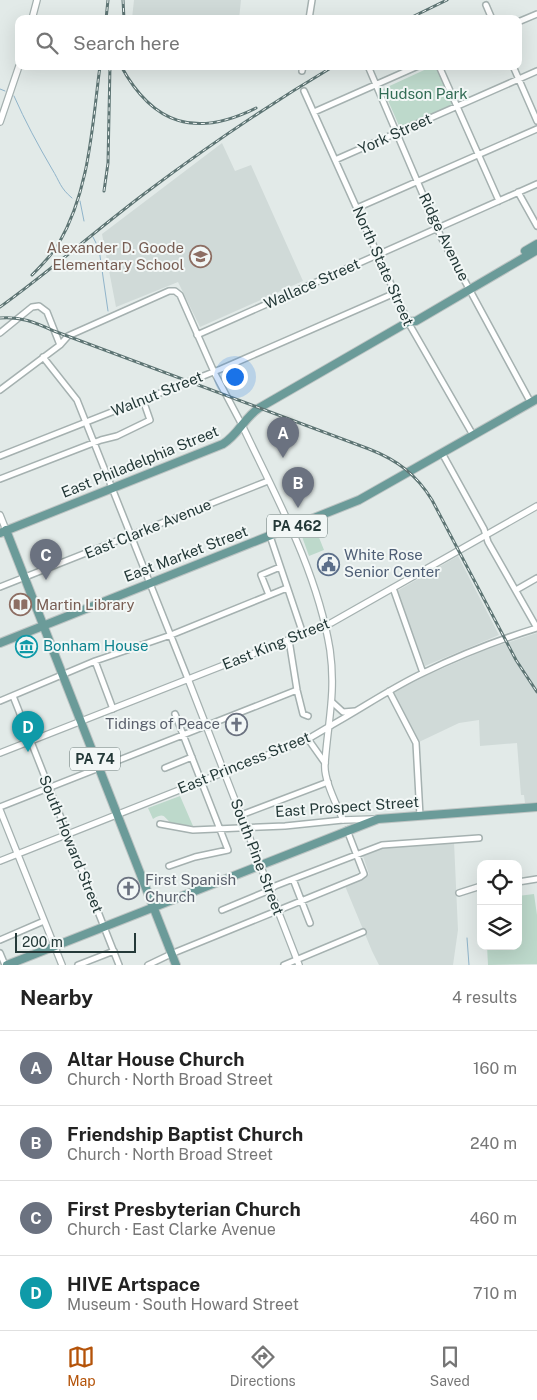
<!DOCTYPE html>
<meta charset="utf-8">
<style>
body{margin:0;font-family:"Public Sans",sans-serif;background:#f2f2f2;color:#222}
.controls{position:absolute;right:15px;bottom:15px;display:grid;overflow:hidden;border-radius:10px;box-shadow:0 5px 20px #0002}
.controls button{width:45px;height:45px;display:grid;place-items:center;padding:0;border:0;border-bottom:1px solid #e0e0e0;background:#fff;color:#222;font:25px sans-serif}
.scale{position:absolute;left:15px;bottom:12px;width:121px;box-sizing:border-box;padding-left:5px;border:2px solid #243938;border-top:0;font-size:14px;line-height:18px;white-space:nowrap;color:#243938;-webkit-text-stroke:4px #f2f7f6;paint-order:stroke}
.you{position:absolute;left:234px;top:376px;width:18px;height:18px;margin:-12px;border:4px solid #fff;border-radius:50%;background:#1a73e8;box-shadow:0 0 0 8px #1a73e833}
.badge{display:grid;place-items:center;width:32px;height:32px;border-radius:50%;background:#b45309;color:#fff;font-size:16px;font-weight:700}
.pin{position:absolute;translate:-50% -41px;filter:drop-shadow(0 1px 2px #0008)}
.pin::after{content:'';position:absolute;top:26px;width:18px;height:15px;background:inherit;clip-path:polygon(0 0,100% 0,50% 100%)}
.list{margin:0;padding:0;list-style:none}
h2{display:flex;justify-content:space-between;align-items:center;height:65px;margin:0;padding:0 20px;font-size:21px}
h2 small{font-size:16px;font-weight:400;color:#767676}
.list li{display:grid;grid-template-columns:32px 1fr auto;gap:15px;align-items:center;box-sizing:border-box;height:75px;padding:0 20px;border-top:1px solid #e0e0e0}
.list b{display:block;font-size:19px;white-space:nowrap}
.list p{margin:0;font-size:16px;white-space:nowrap;color:#767676}
.list em{font-size:16px;font-style:normal;color:#767676}
.icon{flex:none;width:28px;height:28px;fill:none;stroke:currentColor;stroke-width:2;stroke-linecap:round;stroke-linejoin:round}
.map{position:relative;flex:none;width:537px;height:965px;overflow:hidden}
.search{position:absolute;background:#fff;box-shadow:0 5px 20px #0002;left:15px;right:15px;top:15px;height:55px;display:flex;align-items:center;gap:12px;box-sizing:border-box;padding:0 18px;border-radius:10px;color:#767676;font-size:19px}
.sheet{height:365px;background:#fff}
nav{display:flex;justify-content:space-around;align-items:center;box-sizing:border-box;height:70px;border-top:1px solid #e0e0e0;background:#fff;font-size:14px;color:#767676}
nav a{display:grid;justify-items:center;gap:2px}
nav .on{color:#b45309}
.map>svg:first-child{display:block}
.built{fill:#d0dad8}
.green{fill:#bdd9cb}
.lines{fill:none;stroke-linecap:round;stroke-linejoin:round}
.stream{stroke:#90b4ca;stroke-width:1}
.minor-casing{stroke:#a5b1b0;stroke-width:8}
.tertiary-casing{stroke:#a5b1b0;stroke-width:8}
.primary-casing{stroke:#bdc4c3;stroke-width:10}
.minor{stroke:#fff;stroke-width:5}
.tertiary{stroke:#fff;stroke-width:5.5}
.primary{stroke:#6b9b99;stroke-width:8}
.rail-casing{stroke:#5e7574;stroke-width:3}
.rail{stroke:#f2f7f6;stroke-width:1;stroke-dasharray:4;stroke-linecap:butt}
.labels{text-anchor:middle;stroke-width:4;stroke-linejoin:round;paint-order:stroke}
.shield{fill:#f2f7f6;stroke:#627271;stroke-width:1}
.shield-label{font-size:14px;font-weight:bold;fill:#243938}
.park-label{font-size:15px;fill:#326c55;stroke:#f2f7f6}
.street-label{font-size:15px;fill:#243938;stroke:#f2f7f6}
.education-label{font-size:15px;fill:#785e54;stroke:#f2f7f6;text-anchor:end}
.service-label{font-size:15px;fill:#4e5e75;stroke:#f2f7f6;text-anchor:start}
.culture-label{font-size:15px;fill:#0d838f;stroke:#f2f7f6;text-anchor:start}
.worship-label{font-size:15px;fill:#5b616d;stroke:#f2f7f6;text-anchor:end}
</style>
<div class="map">
<svg width="537" height="965" viewBox="0 0 537 965">
<rect width="100%" height="100%" fill="#e2eae8"/>
<path class="built" d="M134,0H241L239,19H132Z
M222,143L235,171L251,165L303,281L200,327L178,282L116,307L102,234Z
M458,556L499,635L425,666L397,591Z
M537,633V802L525,803L524,795H521L517,743L480,746L479,720L459,723L419,742L393,693L409,683L485,650Z
M454,842L458,930L453,965H379L372,951L345,886L369,874L363,856L387,847Z"/>
<path class="green" d="M433,66H436L453,104L400,128L383,89Z
M314,525L324,550L309,556L300,531Z
M180,796L193,826L171,823C163,817 165,812 153,819L148,808Z
M534,894L537,915V964L488,965L487,946H518V896Z"/>
<g class="lines">
<path class="stream" d="M0,89L5,91
M14,96C25,121 38,145 52,169C60,182 60,188 72,198
M80,201L84,221
M93,237L99,249L108,311
M467,938L469,965"/>
<defs>
<path id="minor" d="M486,5L492,19
M309,19L312,0
M518,22L537,14
M368,66L441,237L531,403
M439,66L499,201
M513,66L537,121
M302,71L303,66
M304,91L408,322L473,435
M314,112L418,66
M335,160L537,71
M518,192L537,226
M357,208L537,129
M0,333L32,307L39,306L47,312L60,345
M197,335L537,184
M43,357L77,400L188,679
M0,390L60,345L68,336L169,291H175L180,295L214,372L242,425
M442,453L484,529L488,542L537,628
M0,456L221,369L395,293
M0,479L101,440L117,436L150,420L143,400
M270,536L303,634
M0,587L268,481
M393,588L423,673
M516,590L537,578
M269,595L261,575L280,567
M289,640L297,690L303,714L308,716
M95,661L113,709
M389,691L416,743L420,816
M13,696L119,965
M0,701L95,661L171,635L287,588
M332,702L343,712L355,711
M330,726C361,709 391,688 423,673C460,655 498,640 537,628
M308,739L325,763
M165,768L192,757
M0,807L297,690
M241,815L328,782
M160,824L193,830L285,826L343,820
M169,866L195,857L228,850L175,714
M293,879L310,923
M518,882L537,879
M459,893L481,886
M222,910L270,890L275,886L293,879L382,845L479,838
M0,940L44,921
M0,953L5,965
M78,965L114,951
M148,965L171,954L360,877L364,874L347,830
M284,965L363,932"/>
<path id="tertiary" d="M32,19L37,0
M0,122L19,66
M242,425C276,497 317,570 330,650C336,693 328,721 325,763C323,779 337,805 343,820L374,819
M0,515L6,530
M188,679L299,965
M0,753L331,623L537,506
M0,810L62,965
M0,861L308,739L330,726"/>
<path id="primary" d="M525,251L537,244
M6,530L176,965
M0,533L223,444C238,435 244,418 259,408L408,322L416,321L537,250
M0,643L359,500L537,399
M7,965L378,819L537,807"/>
</defs>
<use href="#minor" class="minor-casing"/>
<use href="#tertiary" class="tertiary-casing"/>
<use href="#primary" class="primary-casing"/>
<use href="#minor" class="minor"/>
<use href="#tertiary" class="tertiary"/>
<use href="#primary" class="primary"/>
<defs>
<path id="rail" d="M123,0L124,19
M106,19L108,0
M408,19L447,0
M121,66C153,125 196,138 256,108
M104,191L108,163L110,66
M32,275C42,265 52,255 59,243C90,189 92,126 100,66
M0,307C49,272 95,231 144,194C205,148 268,105 334,66
M0,318C21,316 36,323 54,331L369,449C397,460 416,474 432,500L516,660L537,692"/>
</defs>
<use href="#rail" class="rail-casing"/>
<use href="#rail" class="rail"/>
</g>
<defs>
<symbol id="school-ring" viewBox="-11 -11 22 22"><circle r="9.5" fill="#f2f7f6" stroke="#8d6e63" stroke-width="1.5"/><path d="M0-5L7-2L0 1L-7-2ZM-4 1L0 2.5L4 1V4Q0 6-4 4Z" fill="#8d6e63"/></symbol>
<symbol id="civic-ring" viewBox="-11 -11 22 22"><circle r="9.5" fill="#f2f7f6" stroke="#5c6f8a" stroke-width="1.5"/><path d="M-.6-6.5H3V-4.5H.6V-3L4-1V1h2V6H-6V1h2V-1L-.6-3ZM-1.2 2.5V6h2.4V2.5Z" fill="#5c6f8a"/></symbol>
<symbol id="library-ring" viewBox="-11 -11 22 22"><circle r="9.5" fill="#f2f7f6" stroke="#8d6e63" stroke-width="1.5"/><path d="M-6-4Q-3-5.5-.7-3.5V5Q-3 3-6 4ZM6-4Q3-5.5 .7-3.5V5Q3 3 6 4Z" fill="#8d6e63"/></symbol>
<symbol id="museum-ring" viewBox="-11 -11 22 22"><circle r="9.5" fill="#f2f7f6" stroke="#0f9aa8" stroke-width="1.5"/><path d="M0-6L6-3V-2H-6V-3ZM-5-1h2V3h-2ZM-1-1h2V3h-2ZM3-1h2V3H3ZM-6 4H6V6H-6Z" fill="#0f9aa8"/></symbol>
<symbol id="church-ring" viewBox="-11 -11 22 22"><circle r="9.5" fill="#f2f7f6" stroke="#6b7280" stroke-width="1.5"/><path d="M-1.2-6h2.4v3.5h3.3v2.4h-3.3V6h-2.4V-.1h-3.3v-2.4h3.3Z" fill="#6b7280"/></symbol>
</defs>
<g fill-rule="evenodd">
<use href="#school-ring" x="188" y="244" width="25" height="25"/>
<use href="#civic-ring" x="316" y="552" width="25" height="25"/>
<use href="#library-ring" x="8" y="592" width="25" height="25"/>
<use href="#museum-ring" x="14" y="634" width="25" height="25"/>
<use href="#church-ring" x="224" y="712" width="25" height="25"/>
<use href="#church-ring" x="116" y="876" width="25" height="25"/>
</g>
<g class="labels">
<g class="shield">
<rect x="267" y="514.5" width="60" height="23" rx="4"/>
<rect x="70" y="747.5" width="50" height="23" rx="4"/>
</g>
<g class="shield-label">
<text x="297" y="531">PA 462</text>
<text x="95" y="764">PA 74</text>
</g>
<g class="park-label">
<text x="423" y="99">Hudson Park</text>
</g>
<g class="street-label">
<text transform="translate(395 134) rotate(-24)" y="5">York Street</text>
<text transform="translate(444 237) rotate(64)" y="5">Ridge Avenue</text>
<text transform="translate(383 266) rotate(66)" y="5">North State Street</text>
<text transform="translate(312 284) rotate(-24)" y="5">Wallace Street</text>
<text transform="translate(157 394) rotate(-22)" y="5">Walnut Street</text>
<text transform="translate(140 462) rotate(-22)" y="5">East Philadelphia Street</text>
<text transform="translate(148 529) rotate(-22)" y="5">East Clarke Avenue</text>
<text transform="translate(186 554) rotate(-21)" y="5">East Market Street</text>
<text transform="translate(276 644) rotate(-22)" y="5">East King Street</text>
<text transform="translate(244 763) rotate(-22)" y="5">East Princess Street</text>
<text transform="translate(347 807) rotate(-4)" y="5">East Prospect Street</text>
<text transform="translate(71 844) rotate(68)" y="5">South Howard Street</text>
<text transform="translate(257 857) rotate(69)" y="5">South Pine Street</text>
</g>
<g class="education-label">
<text x="184" y="253">Alexander D. Goode<tspan x="184" dy="17">Elementary School</tspan></text>
<text x="36" y="610" text-anchor="start">Martin Library</text>
</g>
<g class="service-label">
<text x="344" y="560">White Rose<tspan x="344" dy="17">Senior Center</tspan></text>
</g>
<g class="culture-label">
<text x="43" y="651">Bonham House</text>
</g>
<g class="worship-label">
<text x="220" y="729">Tidings of Peace</text>
<text x="145" y="885" text-anchor="start">First Spanish<tspan x="145" dy="17">Church</tspan></text>
</g>
</g>
</svg>
<div class="controls">
<button><svg class="icon" aria-label="locate" viewBox="0 0 24 24"><circle cx="12" cy="12" r="6"/><path d="M12 2v4M12 18v4M2 12h4M18 12h4"/></svg></button>
<button><svg class="icon" aria-label="layers" viewBox="0 0 24 24"><path d="M12 4l9 5-9 5-9-5zM3 14l9 5 9-5"/></svg></button>
</div>
<div class="scale">200 m</div>
<div class="you"></div>
<div class="pin badge" style="left:283px;top:458px;background:#6b7280">A</div>
<div class="pin badge" style="left:298px;top:508px;background:#6b7280">B</div>
<div class="pin badge" style="left:46px;top:580px;background:#6b7280">C</div>
<div class="pin badge" style="left:28px;top:752px;background:#0f9aa8">D</div>
<div class="search"><svg class="icon" aria-label="search" viewBox="0 0 24 24"><circle cx="10" cy="10" r="6"/><path d="M15 15l6 6"/></svg>Search here</div>
</div>
<section class="sheet">
<h2>Nearby<small>4 results</small></h2>
<ul class="list">
<li><span class="badge" style="background:#6b7280">A</span><div><b>Altar House Church</b><p>Church · North Broad Street</p></div><em>160 m</em></li>
<li><span class="badge" style="background:#6b7280">B</span><div><b>Friendship Baptist Church</b><p>Church · North Broad Street</p></div><em>240 m</em></li>
<li><span class="badge" style="background:#6b7280">C</span><div><b>First Presbyterian Church</b><p>Church · East Clarke Avenue</p></div><em>460 m</em></li>
<li><span class="badge" style="background:#0f9aa8">D</span><div><b>HIVE Artspace</b><p>Museum · South Howard Street</p></div><em>710 m</em></li>
</ul>
</section>
<nav>
<a class="on"><svg class="icon" aria-label="map" viewBox="0 0 24 24"><path d="M3 6l6-2 6 2 6-2v14l-6 2-6-2-6 2zM9 4v14M15 6v14"/></svg>Map</a>
<a><svg class="icon" aria-label="directions" viewBox="0 0 24 24"><path d="M12 3l9 9-9 9-9-9zM9 14v-3h6M13 9l2 2-2 2"/></svg>Directions</a>
<a><svg class="icon" aria-label="saved" viewBox="0 0 24 24"><path d="M7 4h10v16l-5-4-5 4z"/></svg>Saved</a>
</nav>
